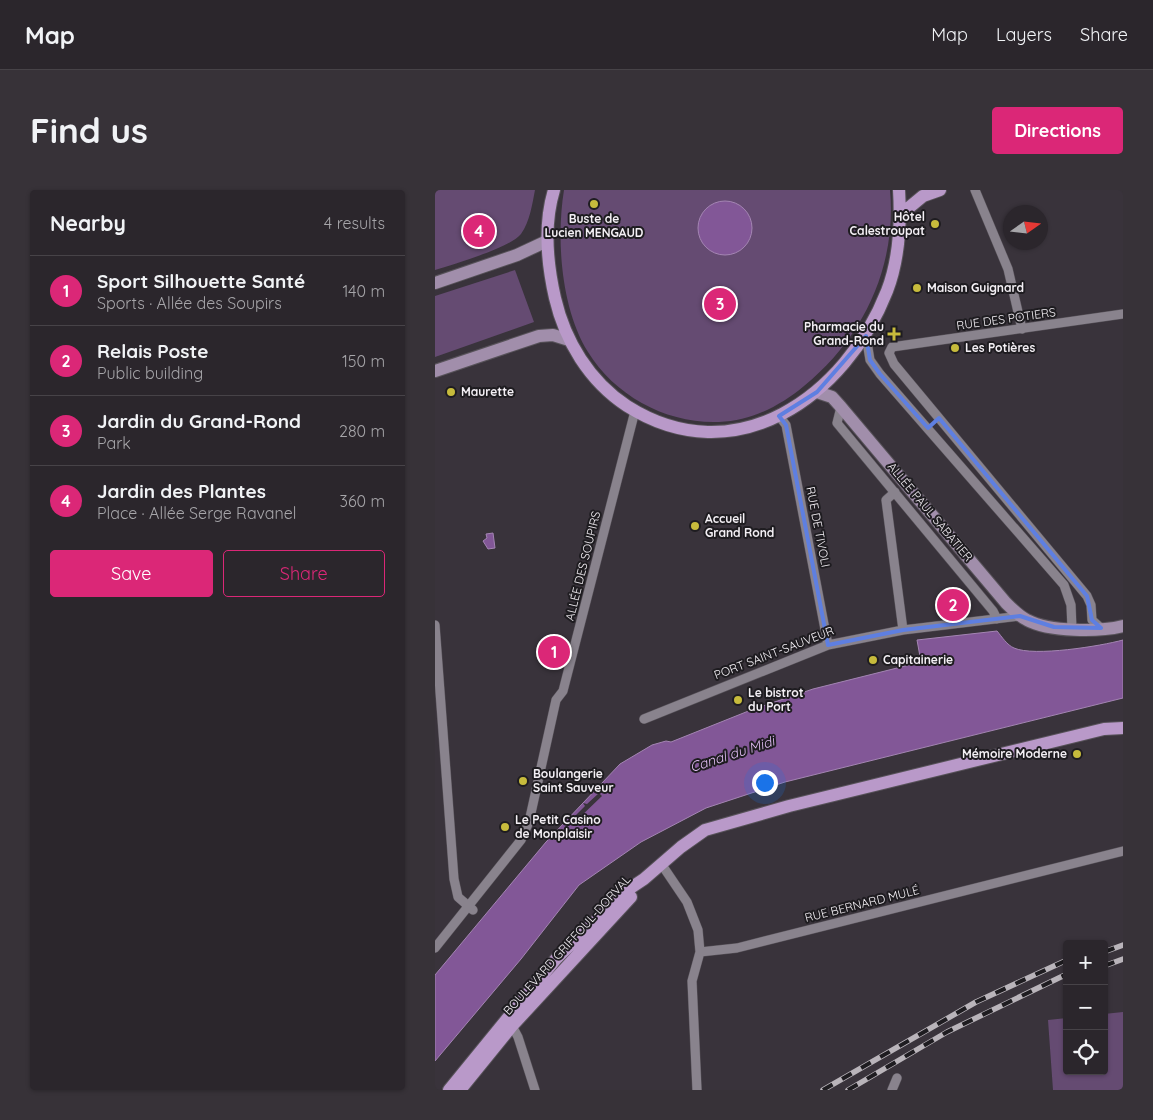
<!DOCTYPE html>
<meta charset="utf-8">
<style>
body{margin:0;font-family:Quicksand,sans-serif;background:#373238;color:#f1f3f6}
.controls{position:absolute;right:15px;bottom:15px;display:grid;overflow:hidden;border-radius:5px;box-shadow:0 1px 4px #0004}
.controls button{width:45px;height:45px;display:grid;place-items:center;padding:0;border:0;border-bottom:1px solid #474348;background:#2b262c;color:#f1f3f6;font:25px sans-serif}
.compass{position:absolute;left:568px;top:15px;width:45px;height:45px;border-radius:50%;background:#2b262c;box-shadow:0 1px 4px #0004;rotate:76deg}
.you{position:absolute;left:329px;top:592px;width:18px;height:18px;margin:-12px;border:4px solid #fff;border-radius:50%;background:#1a73e8;box-shadow:0 0 0 8px #1a73e833}
.badge{display:grid;place-items:center;width:32px;height:32px;border-radius:50%;background:#db2777;color:#fff;font-size:16px;font-weight:700}
.pin{position:absolute;translate:-50% -50%;border:2px solid #fff;box-shadow:0 1px 5px #0006}
.list{margin:0;padding:0;list-style:none}
h2{display:flex;justify-content:space-between;align-items:center;height:65px;margin:0;padding:0 20px;font-size:21px}
h2 small{font-size:16px;font-weight:400;color:#a6a5a9}
.list li{display:grid;grid-template-columns:32px 1fr auto;gap:15px;align-items:center;box-sizing:border-box;height:70px;padding:0 20px;border-top:1px solid #474348}
.list b{display:block;font-size:19px;white-space:nowrap}
.list p{margin:0;font-size:16px;white-space:nowrap;color:#a6a5a9}
.list em{font-size:16px;font-style:normal;color:#a6a5a9}
.actions{display:flex;gap:10px;padding:15px 20px}
.actions a{flex:1;padding:11px 0;border:1px solid #db2777;border-radius:5px;text-align:center;font-size:18px;color:#db2777}
.actions .main{background:#db2777;color:#fff}
.icon{flex:none;width:28px;height:28px;fill:none;stroke:currentColor;stroke-width:2;stroke-linecap:round;stroke-linejoin:round}
.map{position:relative;flex:none;width:688px;height:900px;overflow:hidden;border-radius:5px}
header{display:flex;align-items:center;gap:30px;box-sizing:border-box;height:70px;padding:0 25px;background:#2b262c;border-bottom:1px solid #474348}
header strong{font-size:24px}
nav{display:flex;gap:28px;margin-inline-start:auto;font-size:18px}
.intro{display:flex;align-items:center;justify-content:space-between;box-sizing:border-box;height:120px;padding:0 30px}
h1{margin:0;font-size:35px}
.button{padding:12px 22px;border-radius:5px;background:#db2777;color:#fff;font-size:18px;font-weight:700}
main{display:flex;gap:30px;padding:0 30px}
aside{flex:1;background:#2b262c;border-radius:5px;box-shadow:0 1px 4px #0004}
.map>svg:first-child{display:block}
.green{fill:#654b72}
.water{fill:#825797;stroke:#a485b3}
.pier{fill:#39333b}
.lines{fill:none;stroke-linecap:round;stroke-linejoin:round}
.street-casing{stroke:#575259;stroke-width:10}
.secondary-casing{stroke:#575259;stroke-width:14}
.primary-casing{stroke:#575259;stroke-width:14}
.street{stroke:#89838d;stroke-width:9}
.secondary{stroke:#a18eab;stroke-width:12}
.primary{stroke:#b999c9;stroke-width:12}
.rail-casing{stroke:#b9b4ba;stroke-width:5.5}
.rail{stroke:#1e1c20;stroke-width:4;stroke-dasharray:11;stroke-linecap:butt}
.marked{fill:none;stroke:#5e7fe1;stroke-width:4;stroke-linejoin:round}
.poi-dot{fill:#c7bb3c;stroke:#1e1c20;stroke-width:2}
.labels{text-anchor:middle;stroke-width:4;stroke-linejoin:round;paint-order:stroke}
.poi-label{font-size:12px;font-weight:bold;fill:#f4f0f5;stroke:#1e1c20;text-anchor:start}
.street-label{font-size:12px;fill:#f4f0f5;stroke:#1e1c20}
.water-label{font-size:14px;font-style:italic;fill:#e1bdf3;stroke:#1e1c20}
</style>
<header>
<strong>Map</strong>
<nav><a>Map</a><a>Layers</a><a>Share</a></nav>
</header>
<div class="intro"><h1>Find us</h1><a class="button">Directions</a></div>
<main>
<aside>
<h2>Nearby<small>4 results</small></h2>
<ul class="list">
<li><span class="badge">1</span><div><b>Sport Silhouette Santé</b><p>Sports · Allée des Soupirs</p></div><em>140 m</em></li>
<li><span class="badge">2</span><div><b>Relais Poste</b><p>Public building</p></div><em>150 m</em></li>
<li><span class="badge">3</span><div><b>Jardin du Grand-Rond</b><p>Park</p></div><em>280 m</em></li>
<li><span class="badge">4</span><div><b>Jardin des Plantes</b><p>Place · Allée Serge Ravanel</p></div><em>360 m</em></li>
</ul>
<div class="actions"><a class="main">Save</a><a>Share</a></div>
</aside>
<div class="map">
<svg width="688" height="900" viewBox="0 0 688 900">
<rect width="100%" height="100%" fill="#39333b"/>
<path class="green" d="M0,0H100C97,15 95,31 86,44C75,58 19,74 0,80Z
M129,0H455C462,77 428,148 369,196C345,216 316,231 284,232C232,234 180,206 153,162C126,119 121,49 129,0Z
M80,80L99,132L0,167V106Z
M688,822V900H618L613,830L632,828V881H669V824Z"/>
<path class="water" d="M263 38a27 27 0 1 1 54 0a27 27 0 1 1-54 0Z
M58,343L60,358L53,359L48,351L52,348L51,344Z
M562,441C567,447 572,455 579,458C599,467 666,456 688,450V508L350,592L271,618L206,652L144,695L86,769L0,871V785L111,652L185,574L217,555L231,551L236,552L316,520L378,499L486,472L482,450Z"/>
<path class="pier" d="M164,603L167,606L142,630L139,627L150,616L148,613L152,614Z"/>
<g class="lines">
<defs>
<path id="street" d="M540,0L573,79L587,139
M431,146L435,170L445,184L629,395L636,415L637,439
M406,217L402,233L558,421L562,429
M344,226L351,235L393,455
M460,302L451,310L468,440
M0,435L19,689L23,707L38,720
M666,438L657,430L656,415L652,406L459,174L454,163L457,157L688,124
M209,529L393,455L468,440L585,426
M227,675L252,712L263,740L265,762L257,791L262,900
M0,758L86,650L94,632L121,510L128,501L200,221
M265,762L302,758L688,661
M75,832L83,847L100,900
M457,900L462,888"/>
<path id="secondary" d="M0,93L82,65L112,51
M0,181L104,146L118,145L134,150
M382,202L397,207L406,217L571,413C577,419 584,426 592,430C614,442 664,442 688,436"/>
<path id="primary" d="M119,0C108,36 112,73 120,108C130,151 154,191 192,216C301,285 411,206 452,101C464,70 466,33 464,0
M465,25L488,6L505,0
M14,900L121,769L194,699L209,689L246,657L270,640L354,616L669,539L688,538
M25,900L77,836L196,707"/>
</defs>
<use href="#street" class="street-casing"/>
<use href="#secondary" class="secondary-casing"/>
<use href="#primary" class="primary-casing"/>
<use href="#street" class="street"/>
<use href="#secondary" class="secondary"/>
<use href="#primary" class="primary"/>
<defs>
<path id="rail" d="M669,762L688,755
M669,776L688,769
M388,900L541,812L632,770
M413,900L512,842L632,784"/>
</defs>
<use href="#rail" class="rail-casing"/>
<use href="#rail" class="rail"/>
</g>
<path class="marked" d="M431,146L435,170L445,184L493,238L504,228L652,406L657,430L666,438L619,437L585,426L468,440L393,455L351,235L344,226L382,202Z"/>
<g class="poi-dot">
<circle cx="159" cy="14" r="5"/>
<circle cx="500" cy="34" r="5"/>
<circle cx="482" cy="98" r="5"/>
<path d="M456.5 136.5h5v5h5v5h-5v5h-5v-5h-5v-5h5z"/>
<circle cx="520" cy="158" r="5"/>
<circle cx="16" cy="202" r="5"/>
<circle cx="260" cy="336" r="5"/>
<circle cx="438" cy="470" r="5"/>
<circle cx="303" cy="510" r="5"/>
<circle cx="642" cy="564" r="5"/>
<circle cx="88" cy="591" r="5"/>
<circle cx="70" cy="637" r="5"/>
</g>
<g class="labels">
<g class="poi-label">
<text x="490" y="31" text-anchor="end">Hôtel<tspan x="490" dy="14">Calestroupat</tspan></text>
<text x="159" y="33" text-anchor="middle">Buste de<tspan x="159" dy="14">Lucien MENGAUD</tspan></text>
<text x="492" y="102">Maison Guignard</text>
<text x="449" y="141" text-anchor="end">Pharmacie du<tspan x="449" dy="14">Grand-Rond</tspan></text>
<text x="530" y="162">Les Potières</text>
<text x="26" y="206">Maurette</text>
<text x="270" y="333">Accueil<tspan x="270" dy="14">Grand Rond</tspan></text>
<text x="448" y="474">Capitainerie</text>
<text x="313" y="507">Le bistrot<tspan x="313" dy="14">du Port</tspan></text>
<text x="632" y="568" text-anchor="end">Mémoire Moderne</text>
<text x="98" y="588">Boulangerie<tspan x="98" dy="14">Saint Sauveur</tspan></text>
<text x="80" y="634">Le Petit Casino<tspan x="80" dy="14">de Monplaisir</tspan></text>
</g>
<g class="street-label">
<text transform="translate(571 129) rotate(-8)" y="4">RUE DES POTIERS</text>
<text transform="translate(495 322) rotate(50)" y="4">ALLÉE PAUL SABATIER</text>
<text transform="translate(383 337) rotate(79)" y="4">RUE DE TIVOLI</text>
<text transform="translate(148 376) rotate(-76)" y="4">ALLÉE DES SOUPIRS</text>
<text transform="translate(339 463) rotate(-21)" y="4">PORT SAINT-SAUVEUR</text>
<text transform="translate(427 714) rotate(-14)" y="4">RUE BERNARD MULÉ</text>
<text transform="translate(132 755) rotate(-48)" y="4">BOULEVARD GRIFFOUL-DORVAL</text>
</g>
<g class="water-label">
<text transform="translate(297 564) rotate(-18)" y="5">Canal du Midi</text>
</g>
</g>
</svg>
<div class="controls">
<button>+</button>
<button>−</button>
<button><svg class="icon" aria-label="locate" viewBox="0 0 24 24"><circle cx="12" cy="12" r="6"/><path d="M12 2v4M12 18v4M2 12h4M18 12h4"/></svg></button>
</div>
<svg class="compass" viewBox="-18 -18 36 36"><path d="M0-13l5 13h-10z" fill="#e53935"/><path d="M0 13l5-13h-10z" fill="#a6a5a9"/></svg>
<div class="you"></div>
<div class="pin badge" style="left:119px;top:462px">1</div>
<div class="pin badge" style="left:518px;top:415px">2</div>
<div class="pin badge" style="left:285px;top:114px">3</div>
<div class="pin badge" style="left:44px;top:41px">4</div>
</div>
</main>
